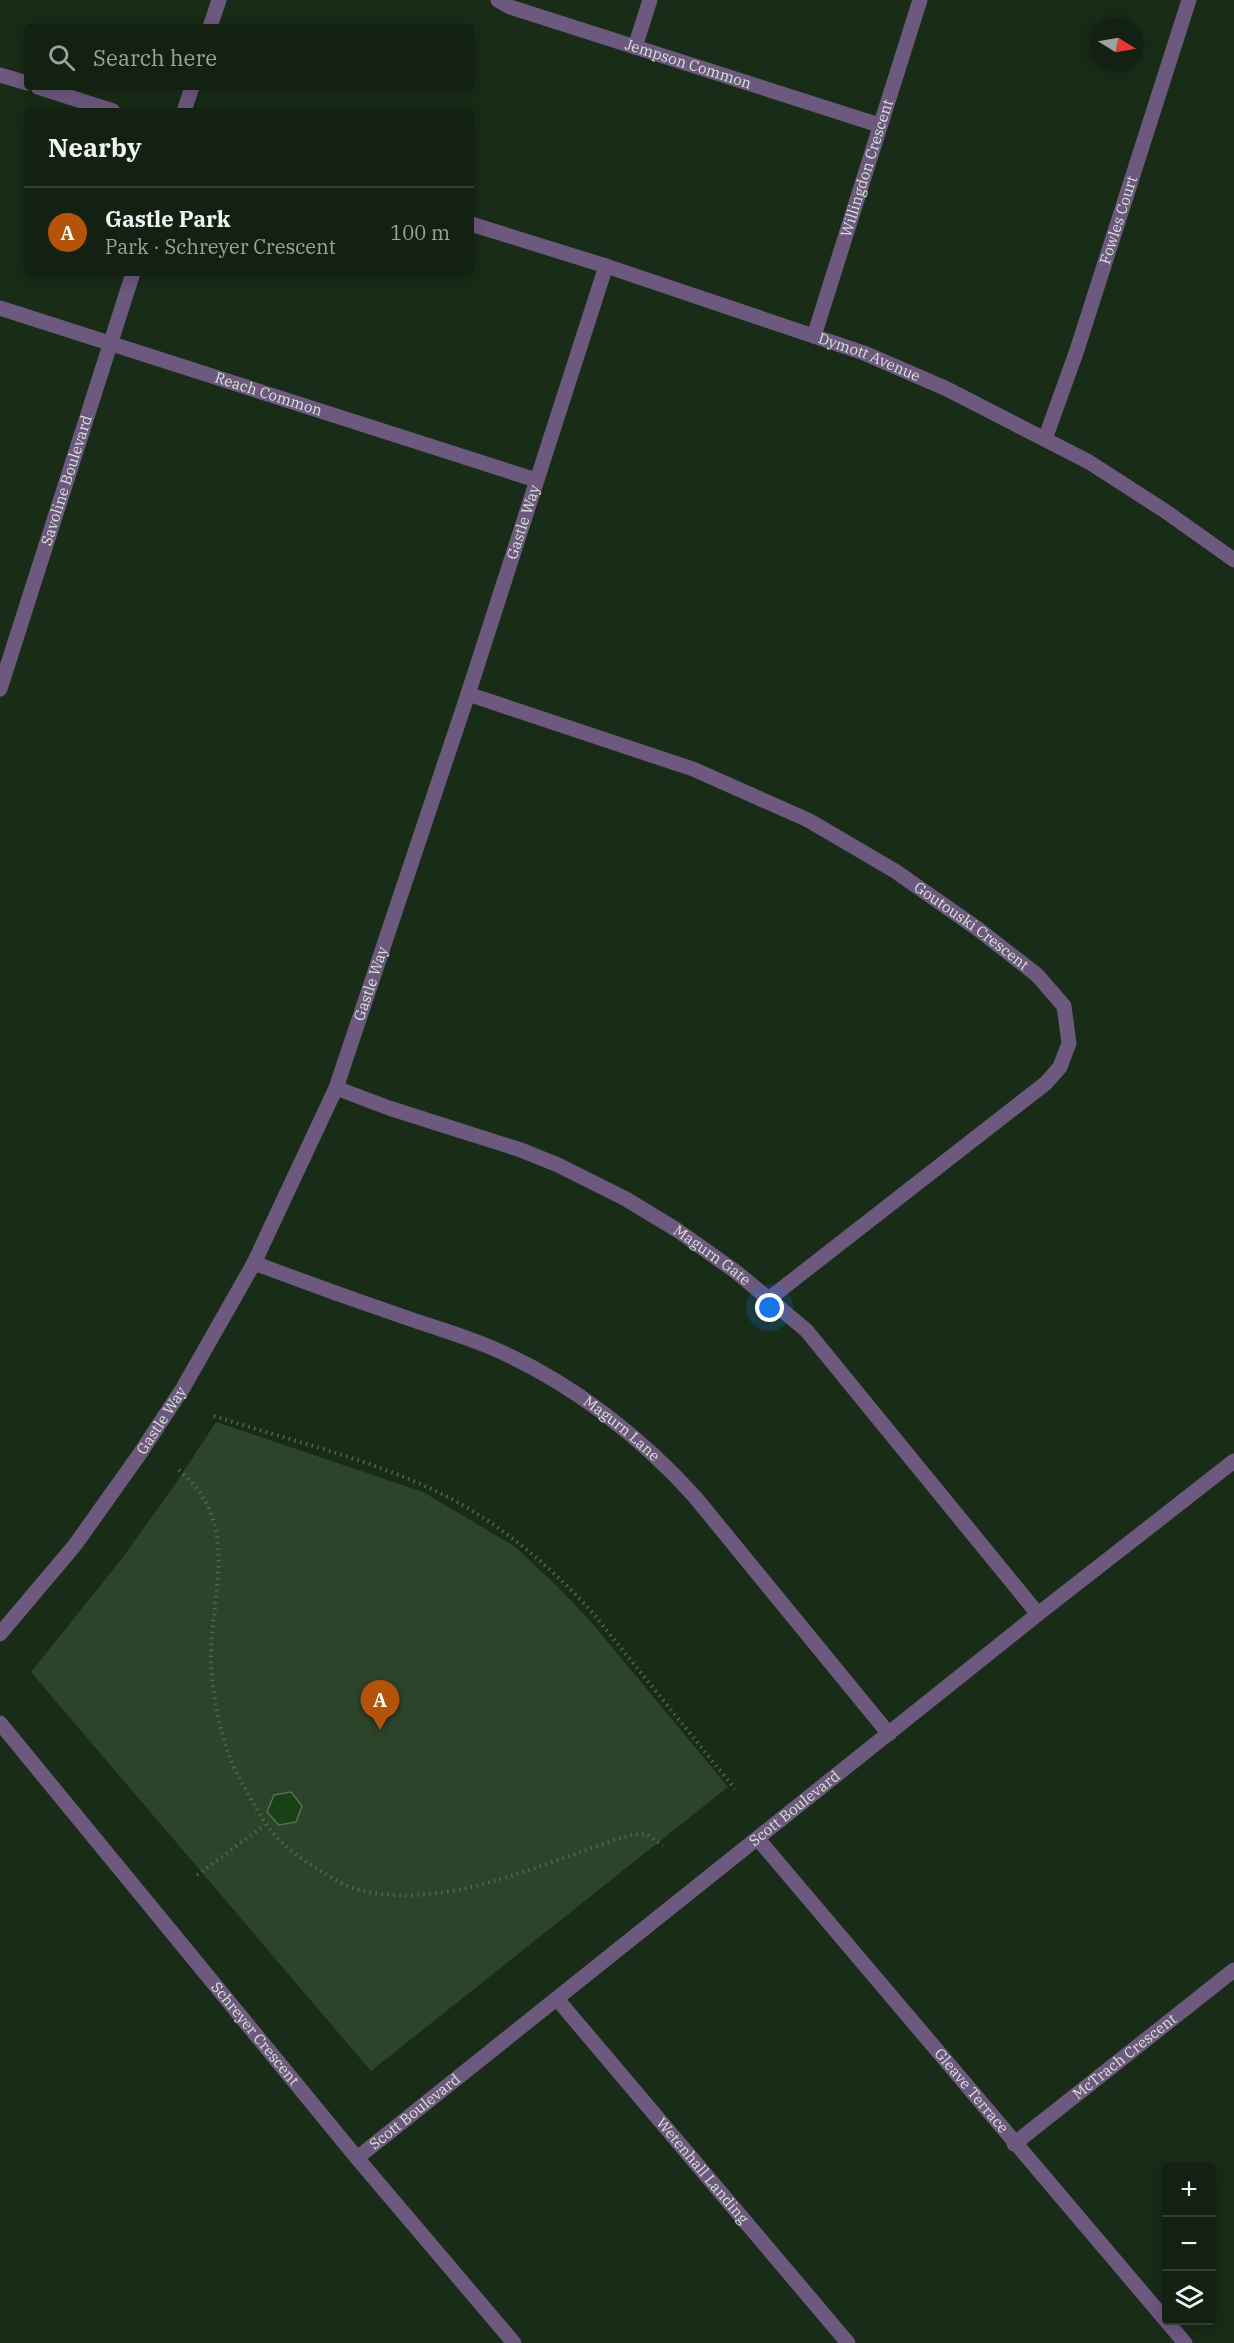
<!DOCTYPE html>
<meta charset="utf-8">
<style>
body{margin:0;font-family:"IBM Plex Serif",serif;background:#1f2e1f;color:#f1f3f6}
.controls{position:absolute;right:18px;bottom:18px;display:grid;overflow:hidden;border-radius:6px;box-shadow:0 3px 15px #0003}
.controls button{width:54px;height:54px;display:grid;place-items:center;padding:0;border:0;border-bottom:2px solid #313e31;background:#122111;color:#f1f3f6;font:30px sans-serif}
.compass{position:absolute;left:1090px;top:18px;width:54px;height:54px;border-radius:50%;background:#122111;box-shadow:0 3px 15px #0003;rotate:101deg}
.you{position:absolute;left:770px;top:1308px;width:21px;height:21px;margin:-15px;border:4px solid #fff;border-radius:50%;background:#1a73e8;box-shadow:0 0 0 9px #1a73e833}
.badge{display:grid;place-items:center;width:39px;height:39px;border-radius:50%;background:#b45309;color:#fff;font-size:20px;font-weight:700}
.pin{position:absolute;translate:-50% -50px;filter:drop-shadow(0 2px 3px #0008)}
.pin::after{content:'';position:absolute;top:32px;width:21px;height:18px;background:inherit;clip-path:polygon(0 0,100% 0,50% 100%)}
.list{margin:0;padding:0;list-style:none}
h2{display:flex;justify-content:space-between;align-items:center;height:78px;margin:0;padding:0 24px;font-size:26px}
h2 small{font-size:20px;font-weight:400;color:#9ca39f}
.list li{display:grid;grid-template-columns:39px 1fr auto;gap:18px;align-items:center;box-sizing:border-box;height:90px;padding:0 24px;border-top:2px solid #313e31}
.list b{display:block;font-size:22px;white-space:nowrap}
.list p{margin:0;font-size:20px;white-space:nowrap;color:#9ca39f}
.list em{font-size:20px;font-style:normal;color:#9ca39f}
.icon{flex:none;width:33px;height:33px;fill:none;stroke:currentColor;stroke-width:2;stroke-linecap:round;stroke-linejoin:round}
.map{position:relative;flex:none;width:1234px;height:2343px;overflow:hidden}
.search{position:absolute;background:#122111;box-shadow:0 3px 15px #0003;left:24px;top:24px;width:450px;height:66px;display:flex;align-items:center;gap:15px;box-sizing:border-box;padding:0 21px;border-radius:6px;color:#9ca39f;font-size:22px}
.panel{position:absolute;background:#122111;box-shadow:0 3px 15px #0003;left:24px;top:108px;width:450px;height:168px;border-radius:6px}
.map>svg:first-child{display:block}
.green{fill:#2c452a}
.building{fill:#184116;stroke:#576d55;stroke-width:1.5}
.lines{fill:none;stroke-linecap:round;stroke-linejoin:round}
.path{stroke:#536552;stroke-width:4;stroke-dasharray:1.5 4.5;stroke-linecap:butt}
.minor{stroke:#6d587e;stroke-width:15}
.labels{text-anchor:middle;stroke-width:6;stroke-linejoin:round;paint-order:stroke}
.street-label{font-size:15px;fill:#d6e3d5;stroke:#182c17}
</style>
<div class="map">
<svg width="1234" height="2343" viewBox="0 0 1234 2343">
<rect width="100%" height="100%" fill="#182c17"/>
<path class="green" d="M216,1422L423,1492L514,1546L557,1586L592,1623L728,1787L371,2071L31,1672L120,1561L176,1483Z"/>
<path class="building" d="M291,1792L302,1806L296,1822L279,1825L267,1812L274,1795Z"/>
<g class="lines">
<path class="path" d="M214,1416C288,1440 367,1458 438,1492C497,1521 547,1563 591,1611L735,1789
M179,1470C241,1523 212,1587 211,1656C211,1689 219,1732 232,1763C237,1775 245,1787 251,1799C269,1833 285,1849 319,1870C331,1877 344,1886 359,1890C448,1912 547,1860 631,1835L647,1834L663,1846
M197,1875L265,1825"/>
<g class="minor">
<path id="s1" d="M498,0L510,7L879,125"/>
<path d="M210,27L219,0"/>
<path d="M635,47L650,0"/>
<path d="M0,75L27,83"/>
<path d="M38,87L113,111"/>
<path d="M184,111L192,87"/>
<path id="s2" d="M471,224L606,266L864,353L947,389L1089,462L1165,511L1234,560"/>
<path id="s3" d="M0,308L536,480"/>
<path id="s4" d="M814,336L920,0"/>
<path id="s5" d="M1045,439L1077,350L1189,0"/>
<path id="s6" d="M0,689L133,273"/>
<path id="s7" d="M468,694L693,769L808,820L895,871L978,929L1037,975L1064,1006L1069,1043L1060,1067L1046,1083L770,1298"/>
<path id="s8" d="M336,1088L389,1108L521,1150L558,1165L626,1199L677,1230L735,1271L806,1330L1038,1614"/>
<path id="s9" d="M254,1263C307,1283 360,1302 413,1320C442,1330 471,1338 499,1351C573,1384 641,1437 695,1497L889,1734"/>
<path id="s10" d="M0,1634L75,1545L139,1455L183,1388L254,1263L336,1088L468,694L606,266"/>
<path id="s11" d="M0,1723L357,2158L514,2343"/>
<path id="s12" d="M758,1839L1185,2343"/>
<path id="s13" d="M557,1999L848,2343"/>
<path id="s14" d="M1014,2144L1234,1970"/>
<path id="s15" d="M357,2158L1038,1614L1234,1461"/>
</g>
</g>
<g class="labels">
<g class="street-label">
<text dy="5" stroke="none"><textPath href="#s1" startOffset="201">Jempson Common</textPath></text>
<text dy="5" stroke="none"><textPath href="#s4" startOffset="176">Willingdon Crescent</textPath></text>
<text dy="5" stroke="none"><textPath href="#s5" startOffset="231">Fowles Court</textPath></text>
<text dy="5" stroke="none"><textPath href="#s2" startOffset="420">Dymott Avenue</textPath></text>
<text dy="5" stroke="none"><textPath href="#s3" startOffset="282">Reach Common</textPath></text>
<text dy="5" stroke="none"><textPath href="#s6" startOffset="219">Savoline Boulevard</textPath></text>
<text dy="5" stroke="none"><textPath href="#s10" startOffset="1240">Gastle Way</textPath></text>
<text dy="5" stroke="none"><textPath href="#s7" startOffset="558">Goutouski Crescent</textPath></text>
<text dy="5" stroke="none"><textPath href="#s10" startOffset="754">Gastle Way</textPath></text>
<text dy="5" stroke="none"><textPath href="#s8" startOffset="414">Magurn Gate</textPath></text>
<text dy="5" stroke="none"><textPath href="#s10" startOffset="268">Gastle Way</textPath></text>
<text dy="5" stroke="none"><textPath href="#s9" startOffset="406">Magurn Lane</textPath></text>
<text dy="5" stroke="none"><textPath href="#s15" startOffset="560">Scott Boulevard</textPath></text>
<text dy="5" stroke="none"><textPath href="#s11" startOffset="402">Schreyer Crescent</textPath></text>
<text dy="5" stroke="none"><textPath href="#s14" startOffset="141">McTrach Crescent</textPath></text>
<text dy="5" stroke="none"><textPath href="#s12" startOffset="330">Gleave Terrace</textPath></text>
<text dy="5" stroke="none"><textPath href="#s15" startOffset="74">Scott Boulevard</textPath></text>
<text dy="5" stroke="none"><textPath href="#s13" startOffset="225">Wetenhall Landing</textPath></text>
</g>
</g>
</svg>
<div class="controls">
<button>+</button>
<button>−</button>
<button><svg class="icon" aria-label="layers" viewBox="0 0 24 24"><path d="M12 4l9 5-9 5-9-5zM3 14l9 5 9-5"/></svg></button>
</div>
<svg class="compass" viewBox="-18 -18 36 36"><path d="M0-13l5 13h-10z" fill="#e53935"/><path d="M0 13l5-13h-10z" fill="#9ca39f"/></svg>
<div class="you"></div>
<div class="pin badge" style="left:380px;top:1730px">A</div>
<div class="search"><svg class="icon" aria-label="search" viewBox="0 0 24 24"><circle cx="10" cy="10" r="6"/><path d="M15 15l6 6"/></svg>Search here</div>
<section class="panel">
<h2>Nearby<small></small></h2>
<ul class="list">
<li><span class="badge">A</span><div><b>Gastle Park</b><p>Park · Schreyer Crescent</p></div><em>100 m</em></li>
</ul>
</section>
</div>
